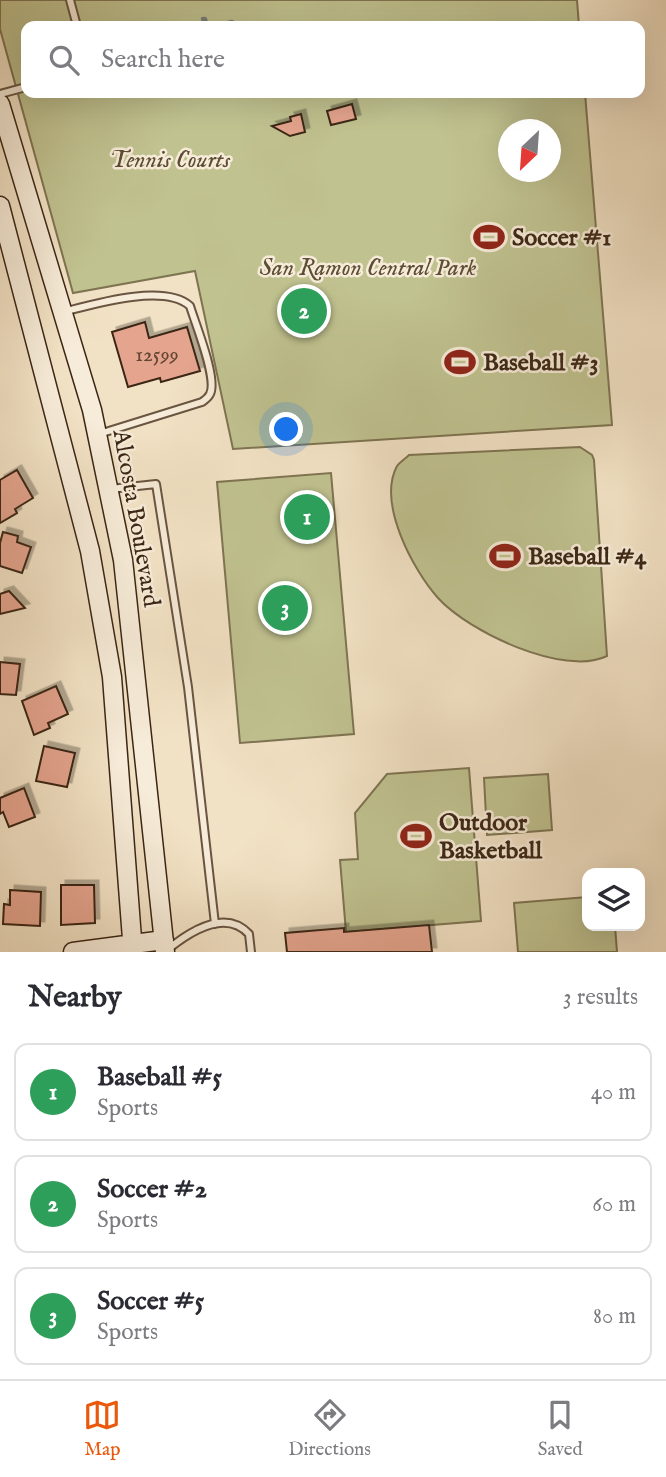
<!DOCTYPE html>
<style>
body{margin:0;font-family:"IM FELL English",serif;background:#f7f7f7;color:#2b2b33}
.controls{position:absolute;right:21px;bottom:21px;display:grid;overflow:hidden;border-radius:14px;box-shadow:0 7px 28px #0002}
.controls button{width:63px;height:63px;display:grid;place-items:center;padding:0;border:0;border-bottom:2px solid #e1e1e2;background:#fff;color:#2b2b33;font:35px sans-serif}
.compass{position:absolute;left:498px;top:119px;width:63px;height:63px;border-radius:50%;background:#fff;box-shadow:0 7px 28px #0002;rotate:205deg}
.you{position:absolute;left:287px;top:430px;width:24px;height:24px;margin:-18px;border:5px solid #fff;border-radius:50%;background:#1a73e8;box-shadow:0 0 0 10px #1a73e833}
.badge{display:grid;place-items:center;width:46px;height:46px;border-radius:50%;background:#ea580c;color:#fff;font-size:23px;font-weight:700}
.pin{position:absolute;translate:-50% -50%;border:4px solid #fff;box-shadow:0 2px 7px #0006}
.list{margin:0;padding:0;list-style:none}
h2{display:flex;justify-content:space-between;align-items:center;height:91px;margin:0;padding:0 28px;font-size:30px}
h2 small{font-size:23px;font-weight:400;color:#7c7c81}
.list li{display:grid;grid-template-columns:46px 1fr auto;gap:21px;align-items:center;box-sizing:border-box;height:98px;margin:0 14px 14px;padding:0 14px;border:2px solid #e1e1e2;border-radius:14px}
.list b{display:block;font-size:26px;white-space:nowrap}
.list p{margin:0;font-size:23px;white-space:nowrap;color:#7c7c81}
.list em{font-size:23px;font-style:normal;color:#7c7c81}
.icon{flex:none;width:38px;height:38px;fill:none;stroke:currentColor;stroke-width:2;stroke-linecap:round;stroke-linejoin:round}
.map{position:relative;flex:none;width:666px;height:952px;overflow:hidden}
.search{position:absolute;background:#fff;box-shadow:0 7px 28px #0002;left:21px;right:21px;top:21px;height:77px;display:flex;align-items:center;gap:18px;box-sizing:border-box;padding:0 24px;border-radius:14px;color:#7c7c81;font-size:26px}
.sheet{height:427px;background:#fff}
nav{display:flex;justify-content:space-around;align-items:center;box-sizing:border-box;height:98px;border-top:2px solid #e1e1e2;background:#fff;font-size:19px;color:#7c7c81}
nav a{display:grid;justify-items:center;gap:4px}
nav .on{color:#ea580c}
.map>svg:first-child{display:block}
.green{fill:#c0c290;stroke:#7e7452;stroke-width:2;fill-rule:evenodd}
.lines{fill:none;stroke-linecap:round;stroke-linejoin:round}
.stream{stroke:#787f7c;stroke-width:4.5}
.building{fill:#e4a48e;stroke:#3b2615;stroke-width:2;filter:url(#shadow)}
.lane-casing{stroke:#695541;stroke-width:10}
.secondary-casing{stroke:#3b2615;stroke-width:21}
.lane{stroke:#f7ecd9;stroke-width:6}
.secondary{stroke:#f7ecd9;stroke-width:18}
.labels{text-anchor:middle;stroke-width:5;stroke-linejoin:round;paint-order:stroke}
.number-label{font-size:21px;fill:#654633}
.park-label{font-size:24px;font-style:italic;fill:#5c4d34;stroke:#f7ecd9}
.poi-label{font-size:24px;font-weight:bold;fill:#3b2615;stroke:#f7ecd9;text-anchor:start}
.street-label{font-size:24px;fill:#3b2615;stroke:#f7ecd9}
</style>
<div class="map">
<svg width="666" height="952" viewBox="0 0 666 952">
<defs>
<filter id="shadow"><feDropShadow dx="4.5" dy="-4.5" stdDeviation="0" flood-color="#0004"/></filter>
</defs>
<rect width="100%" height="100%" fill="#f2e2c5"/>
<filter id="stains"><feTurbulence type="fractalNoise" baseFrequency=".00286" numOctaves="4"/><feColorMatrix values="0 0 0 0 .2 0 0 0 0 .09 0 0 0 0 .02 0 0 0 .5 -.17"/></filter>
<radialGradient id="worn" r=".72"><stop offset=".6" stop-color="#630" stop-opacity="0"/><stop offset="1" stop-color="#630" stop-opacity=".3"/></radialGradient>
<path class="green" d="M0,0H577L579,26H26V93H585L612,425L233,449L195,271L73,293L0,29ZM508,130H550V172H508Z
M580,447L592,455L594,460L607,656C564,677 469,632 438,598C413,570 377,503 397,466C400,462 405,459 409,455Z
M331,473L354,734L240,743L217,482Z
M469,768L481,921L346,932L340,860L358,859L355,813L387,774Z
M548,774L552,830L487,835L484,778Z
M587,897V926H615L617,952H518L514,903Z"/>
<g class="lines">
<path class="stream" d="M203,19H205L207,26H212
M228,23L232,22L233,26
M218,26H220"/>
</g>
<path class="building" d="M352,104L356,119L331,125L327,111Z
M301,114L305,132L290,136L272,126L291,121L290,117Z
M145,322L149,338L187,327L200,371L161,382L160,378L128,387L112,332Z
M17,470L33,498L15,509L17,513L0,523V480Z
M3,532L18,536L17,542L31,547L22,573L0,566V543Z
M9,591L25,608L0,614V594Z
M0,662L20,664L16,695L0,694Z
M56,686L68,714L48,723L50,728L34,735L22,701Z
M44,746L75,753L67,787L36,781Z
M24,788L35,817L9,827L3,812L0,814V798Z
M61,885H94L95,923L61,925Z
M10,890L41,892L40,926L3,924L4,904L10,905Z
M429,925L432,952H287L285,933L344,928V932Z"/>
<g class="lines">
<defs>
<path id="lane" d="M70,0L77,26
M0,94L26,87
M63,312C94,304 164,283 190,306C195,323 218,379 210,394C208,398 205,400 202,402L99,434
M110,489L156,484L188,687L215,924
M167,950C189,932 225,908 249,934L251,952"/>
<path id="secondary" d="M0,104L92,410L123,560L165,952
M0,206L90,551L112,677L133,952
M73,952L164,940"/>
</defs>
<use href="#lane" class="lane-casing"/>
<use href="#secondary" class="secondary-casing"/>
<use href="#lane" class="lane"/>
<use href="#secondary" class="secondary"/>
</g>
<defs>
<symbol id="stadium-bare" viewBox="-9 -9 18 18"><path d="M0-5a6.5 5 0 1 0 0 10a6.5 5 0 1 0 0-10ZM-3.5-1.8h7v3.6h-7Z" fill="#8f2418" stroke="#f7ecd9" stroke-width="2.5" paint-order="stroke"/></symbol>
</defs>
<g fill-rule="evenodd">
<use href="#stadium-bare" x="467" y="215" width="44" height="44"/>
<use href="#stadium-bare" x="438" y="340" width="44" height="44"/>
<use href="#stadium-bare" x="483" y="534" width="44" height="44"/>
<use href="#stadium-bare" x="394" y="814" width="44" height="44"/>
</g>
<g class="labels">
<g class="number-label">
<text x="157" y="361">12599</text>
</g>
<g class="park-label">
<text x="170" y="167">Tennis Courts</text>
<text x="368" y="275">San Ramon Central Park</text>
</g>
<g class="poi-label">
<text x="512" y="245">Soccer #1</text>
<text x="483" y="370">Baseball #3</text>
<text x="528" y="564">Baseball #4</text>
<text x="439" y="830">Outdoor<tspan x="439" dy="28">Basketball</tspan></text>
</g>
<g class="street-label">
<text transform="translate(137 518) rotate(80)" y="8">Alcosta Boulevard</text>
</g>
</g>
<rect width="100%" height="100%" filter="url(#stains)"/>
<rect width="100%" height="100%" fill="url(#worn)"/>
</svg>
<div class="controls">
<button><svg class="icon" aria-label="layers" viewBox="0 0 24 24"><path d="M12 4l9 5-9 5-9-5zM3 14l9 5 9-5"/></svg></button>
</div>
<svg class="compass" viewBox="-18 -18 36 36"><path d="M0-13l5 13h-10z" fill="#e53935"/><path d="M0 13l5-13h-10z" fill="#7c7c81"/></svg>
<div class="you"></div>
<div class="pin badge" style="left:307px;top:517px;background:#2e9e5b">1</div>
<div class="pin badge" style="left:304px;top:311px;background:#2e9e5b">2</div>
<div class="pin badge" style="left:285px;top:608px;background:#2e9e5b">3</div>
<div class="search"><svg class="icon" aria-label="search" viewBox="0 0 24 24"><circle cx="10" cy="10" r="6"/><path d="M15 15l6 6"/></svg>Search here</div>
</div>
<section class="sheet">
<h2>Nearby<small>3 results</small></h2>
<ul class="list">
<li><span class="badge" style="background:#2e9e5b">1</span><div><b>Baseball #5</b><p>Sports</p></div><em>40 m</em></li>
<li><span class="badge" style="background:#2e9e5b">2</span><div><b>Soccer #2</b><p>Sports</p></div><em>60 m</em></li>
<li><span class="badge" style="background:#2e9e5b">3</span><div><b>Soccer #5</b><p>Sports</p></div><em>80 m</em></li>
</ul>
</section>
<nav>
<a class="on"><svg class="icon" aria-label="map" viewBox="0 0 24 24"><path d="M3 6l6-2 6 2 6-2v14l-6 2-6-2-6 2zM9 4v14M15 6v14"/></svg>Map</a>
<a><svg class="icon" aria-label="directions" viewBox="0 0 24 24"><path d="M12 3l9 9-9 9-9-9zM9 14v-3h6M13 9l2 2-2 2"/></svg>Directions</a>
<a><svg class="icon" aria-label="saved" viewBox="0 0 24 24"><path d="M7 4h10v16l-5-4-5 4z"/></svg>Saved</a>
</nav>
